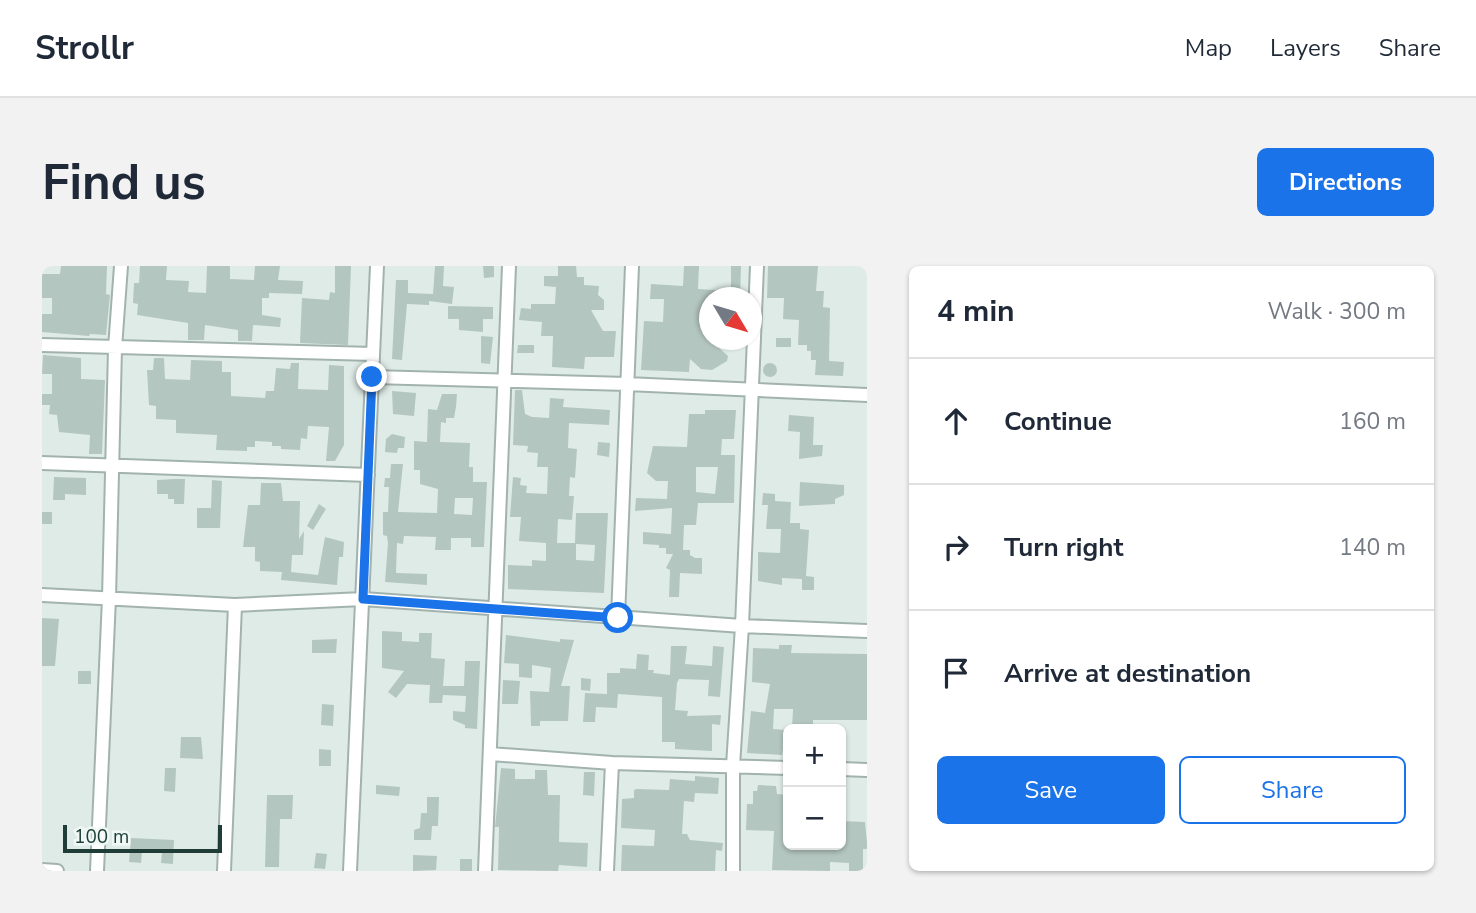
<!DOCTYPE html>
<meta charset="utf-8">
<style>
body{margin:0;font-family:"Nunito Sans",sans-serif;background:#f2f2f3;color:#1f2937}
.controls{position:absolute;right:21px;bottom:21px;display:grid;overflow:hidden;border-radius:10px;box-shadow:0 2px 5px #0004}
.controls button{width:63px;height:63px;display:grid;place-items:center;padding:0;border:0;border-bottom:2px solid #e0e1e3;background:#fff;color:#1f2937;font:35px sans-serif}
.compass{position:absolute;left:657px;top:21px;width:63px;height:63px;border-radius:50%;background:#fff;box-shadow:0 2px 5px #0004;rotate:128deg}
.scale{position:absolute;left:21px;bottom:18px;width:159px;box-sizing:border-box;padding-left:7px;border:4px solid #1f3c37;border-top:0;font-size:19px;line-height:24px;white-space:nowrap;color:#1f3c37;-webkit-text-stroke:5px #eff8f4;paint-order:stroke}
.stop{position:absolute;width:21px;height:21px;margin:-16px;border:5px solid #1a73e8;border-radius:50%;background:#fff}
.stop.end{background:#1a73e8;border-color:#fff;box-shadow:0 2px 7px #0008}
.list{margin:0;padding:0;list-style:none}
h2{display:flex;justify-content:space-between;align-items:center;height:91px;margin:0;padding:0 28px;font-size:30px}
h2 small{font-size:23px;font-weight:400;color:#747a83}
.list li{display:grid;grid-template-columns:46px 1fr auto;gap:21px;align-items:center;box-sizing:border-box;height:126px;padding:0 28px;border-top:2px solid #e0e1e3}
.list b{display:block;font-size:26px;white-space:nowrap}
.list em{font-size:23px;font-style:normal;color:#747a83}
.actions{display:flex;gap:14px;padding:21px 28px}
.actions a{flex:1;padding:16px 0;border:2px solid #1a73e8;border-radius:10px;text-align:center;font-size:24px;color:#1a73e8}
.actions .main{background:#1a73e8;color:#fff}
.icon{flex:none;width:38px;height:38px;fill:none;stroke:currentColor;stroke-width:2;stroke-linecap:round;stroke-linejoin:round}
.map{position:relative;flex:none;width:825px;height:605px;overflow:hidden;border-radius:10px}
header{display:flex;align-items:center;gap:42px;box-sizing:border-box;height:98px;padding:0 35px;background:#fff;border-bottom:2px solid #e0e1e3}
header strong{font-size:33px}
nav{display:flex;gap:38px;margin-inline-start:auto;font-size:24px}
.intro{display:flex;align-items:center;justify-content:space-between;box-sizing:border-box;height:168px;padding:0 42px}
h1{margin:0;font-size:49px}
.button{padding:18px 32px;border-radius:10px;background:#1a73e8;color:#fff;font-size:24px;font-weight:700}
main{display:flex;gap:42px;padding:0 42px}
aside{flex:1;background:#fff;border-radius:10px;box-shadow:0 2px 5px #0004}
.map>svg:first-child{display:block}
.building{fill:#b4c6c0;fill-rule:evenodd}
.lines{fill:none;stroke-linecap:round;stroke-linejoin:round}
.street-casing{stroke:#a2b3af;stroke-width:16}
.street{stroke:#fff;stroke-width:12}
.route{stroke:#1a73e8;stroke-width:9}
</style>
<header>
<strong>Strollr</strong>
<nav><a>Map</a><a>Layers</a><a>Share</a></nav>
</header>
<div class="intro"><h1>Find us</h1><a class="button">Directions</a></div>
<main>
<div class="map">
<svg width="825" height="605" viewBox="0 0 825 605">
<rect width="100%" height="100%" fill="#dfebe7"/>
<path class="building" d="M19,0H65L64,28L68,29L64,69L48,68L47,70L0,66V48H10V32H0V8H18Z
M98,0H125L124,14L147,15L146,26L164,27L165,0H188V13L212,14L213,0H238L236,14L261,15L260,28L227,27V32H220V49L239,52L238,61L211,59L210,75H196V64L163,59L162,74H146V57L95,49L96,38L91,37L92,17H97Z
M293,0H309L306,79L258,77L260,32L287,34L288,26L293,27Z
M393,0H402L401,20L412,21L410,38L387,35V39L365,38L360,94L350,93L354,14H366V27L391,28Z
M441,0H452V11L442,12Z
M516,0H534L535,11H542V19L557,20L556,29L562,34V44H549L561,65H574L572,91H543L542,103L510,101L511,70H499L500,56L477,54L479,42L489,43V38H513L514,21L502,20V10H516Z
M642,0H657L656,23L689,25V0H699L698,32H664L668,74L686,90L685,95L670,104L659,103L648,93L647,106L599,104L602,55L621,56L622,33H608L609,18L641,20Z
M726,0H776L774,25H782L781,41L788,42L787,95L802,96L801,110L773,109L774,94H769V85H765V79H756L757,54L741,53L742,32H725Z
M406,40L451,41V53H441V66L417,64V53H406Z
M439,70L451,71L448,98L439,97Z
M734,72H749V81H734Z
M476,79H492V87H475Z
M1,89L39,92V113L63,114L60,188H47L48,169L17,166L15,149L7,148L8,139H0V128H10V108H0Z
M112,92H122L123,113L148,114L149,94L180,95V106H189V130L223,132L224,125H232L234,102L248,103L249,97H257L256,123L286,124L287,99L302,100V179L293,195H284L287,161L266,160L265,173L259,172L258,184L239,183V180H230V176L213,175V181H205V185L174,184L175,169L134,167V154L114,153V140L107,139L105,104H111Z
M721 104a7 7 0 1 1 14 0a7 7 0 1 1-14 0Z
M473,124H480L483,148L490,151L507,152L508,132L522,133L521,141L568,144L567,159L527,157L526,182L535,183L533,212L528,211L527,230H532L530,254L516,253L515,277H533L534,247H566L562,327L466,323V299L490,300V294L504,295V277L477,275L479,251H468L471,211L479,212L478,219L485,220L484,227L505,228L506,201H495L496,187L485,186L486,180L471,179ZM534,278L553,279L552,295L534,294Z
M350,125L374,127L372,150L351,148Z
M400,128H415L414,141L412,152H404V157L399,156L398,176L428,177L427,201H431V216H445L442,281H429V272H409V284H393L394,271L362,270L361,278L355,277L354,307L385,308V319L343,316L346,277L345,270L341,269V246H346L347,221H342L343,212H348L349,198H361L356,246L395,247L396,223L378,218V204H372V175L385,176L386,143L395,144ZM413,232H431L430,249L412,248Z
M663,144H694L692,173H680L679,189H693L692,237H656L654,259H642L641,284H648V289L653,292H660V308L638,307L637,331H627L628,304L624,302L631,288H624V282H617V279L601,278V266L629,268L630,242L593,245L594,232L625,233L626,215H614L605,207L611,180L645,181L647,148H663ZM654,201H676L673,228L654,226Z
M747,149L772,151L771,179H781L780,190L757,193L758,166L746,165Z
M350,168L363,171L362,182H356L355,187L343,186L344,173Z
M556,176L568,177L567,191L555,189Z
M12,211L44,212V229L23,228V234H11Z
M133,213H143L142,238H132V233H126V228H115V214Z
M170,214L180,215L178,262H155V242H169Z
M758,216L802,219V229L793,233V238L757,240Z
M219,217H239L241,235H258L257,273L262,265L261,289H250L249,306L276,309L283,271L302,276L301,291H297L295,319L239,314L240,306L218,305V296L213,295V281H201L206,239H218Z
M721,227L733,228V235L749,236L748,257H758V263L767,264L764,310L772,311V324H760V313L740,312V319L716,315V286L738,287L739,263H724L726,239H720Z
M277,238L284,243L271,264L265,260Z
M0,246H10V258H0Z
M0,352L17,353L13,400H0Z
M340,365L360,366V375L377,376V367H390L389,392L403,393L401,420H422L423,395H438L435,463L423,462V459L411,454V445L423,446L424,430L401,429L400,437H387L388,419L365,418L354,432L346,426L362,405L340,402Z
M464,369L518,376V373L532,374L519,420H528L526,455H498V460H489L488,425L507,426L509,402L490,399V412L477,411V398L462,397Z
M295,373L294,387H270V374Z
M737,379H750L749,387L825,388V454H771V463H750L751,443H732L731,463L744,464L740,489L705,487L709,445L723,447L728,418L710,416L711,382L737,383Z
M629,380H645L643,398L670,400L671,380L682,381L678,431L666,430L667,414L637,413L635,417L633,444L646,445L645,450L679,449L678,459L670,458V485L633,483V476H620V431L576,428L575,442L554,441L553,456H541L543,427L565,428V407H578V402L594,403L595,388L607,389L606,404H612L611,407L628,409Z
M36,405H49V418H36Z
M539,412L549,413L548,425L539,424Z
M461,414L478,415L476,438H460Z
M280,438L292,439L291,460L279,459Z
M139,471H159L161,493L138,492Z
M277,483L289,484V500H277Z
M123,502H134L133,526L122,525Z
M459,502L473,503V513H493V504H505L506,529H518L517,576L546,577L545,601L517,599L516,605L456,604L457,561H453Z
M542,506H553L552,530L541,529Z
M653,510L677,512L676,528L653,527L652,536L642,535L640,568H645L648,574L681,577L680,585L674,584L673,605H579L580,579L612,580L613,564L579,562L580,533L592,532V524L595,523L627,524L628,513L653,515Z
M334,519L358,521L357,530L334,528Z
M716,519L734,520L735,528L746,529V579H799V555L823,556L825,577V583H821V605H807V597L788,596V605L730,604L732,565L704,564L705,538H711V525H715Z
M225,529H251L250,553H238L237,601H223Z
M385,531H397L396,560H390L389,574H372V564L378,562L379,547H385Z
M89,572L132,574L131,598L119,597L120,586L100,585L99,597L87,596Z
M274,587L285,588L283,603L272,602Z
M371,589L395,590L394,604L371,605Z
M418,593H430V605H418Z"/>
<g class="lines">
<defs>
<path id="street" d="M0,79L331,88
M330,111L585,118L825,129
M0,197L326,209
M0,329L193,339L321,333L700,360L825,365
M576,352L590,0
M448,488L570,497L746,502
M799,503L825,504
M0,604L15,605
M55,605L67,332L73,82L79,0
M182,605L193,339
M308,605L335,0
M443,605L467,0
M565,605L570,497
M691,605V500L700,360L715,0"/>
</defs>
<use href="#street" class="street-casing"/>
<use href="#street" class="street"/>
</g>
<g class="lines">
<path class="route" d="M330,111L321,333L576,352"/>
</g>
</svg>
<div class="controls">
<button>+</button>
<button>−</button>
</div>
<svg class="compass" viewBox="-18 -18 36 36"><path d="M0-13l5 13h-10z" fill="#e53935"/><path d="M0 13l5-13h-10z" fill="#747a83"/></svg>
<div class="scale">100 m</div>
<div class="stop" style="left:576px;top:352px"></div>
<div class="stop end" style="left:330px;top:111px"></div>
</div>
<aside>
<h2>4 min<small>Walk · 300 m</small></h2>
<ul class="list">
<li><svg class="icon" aria-label="ahead" viewBox="0 0 24 24"><path d="M12 20V5M6 11l6-6 6 6"/></svg><div><b>Continue</b></div><em>160 m</em></li>
<li><svg class="icon" aria-label="right" viewBox="0 0 24 24"><path d="M7 20v-9h11M14 6l5 5-5 5"/></svg><div><b>Turn right</b></div><em>140 m</em></li>
<li><svg class="icon" aria-label="arrive" viewBox="0 0 24 24"><path d="M6 21V4h12l-3 4 3 4H6"/></svg><div><b>Arrive at destination</b></div></li>
</ul>
<div class="actions"><a class="main">Save</a><a>Share</a></div>
</aside>
</main>
